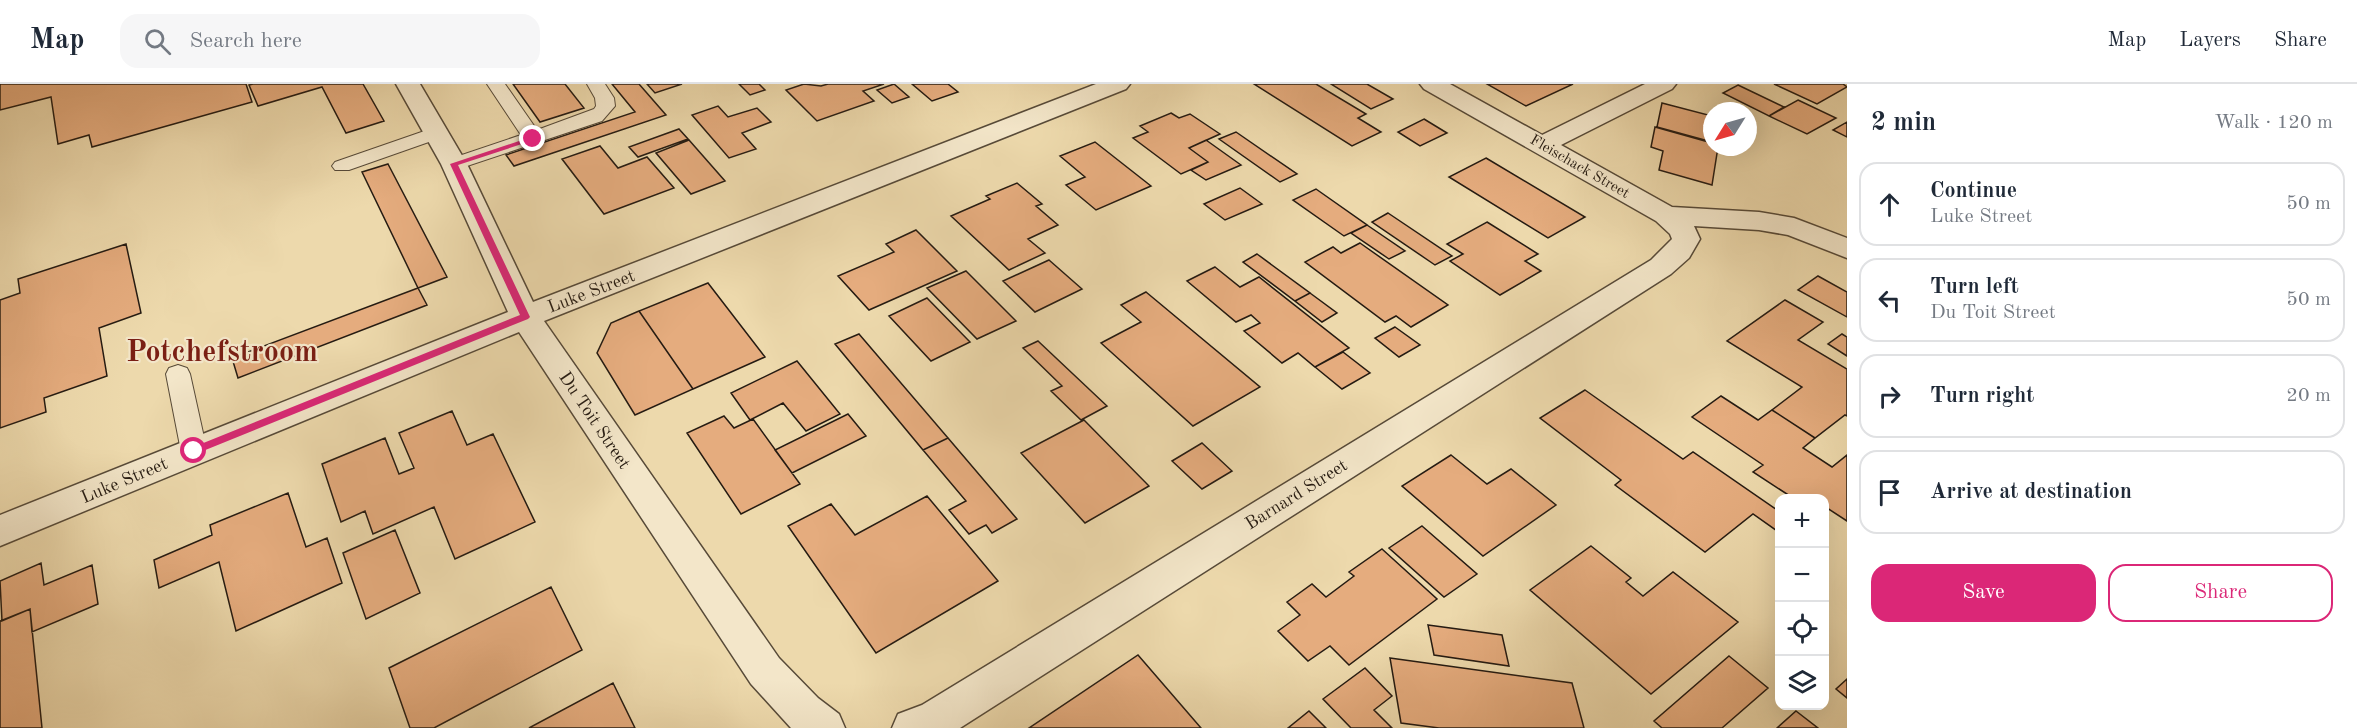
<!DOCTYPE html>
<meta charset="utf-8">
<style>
body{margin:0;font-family:"Old Standard TT",serif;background:#f6f6f7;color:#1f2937}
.controls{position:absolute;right:18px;bottom:18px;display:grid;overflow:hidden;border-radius:12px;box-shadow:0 6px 24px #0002}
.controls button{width:54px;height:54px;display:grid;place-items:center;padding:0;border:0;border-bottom:2px solid #e0e1e3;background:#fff;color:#1f2937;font:30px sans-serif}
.compass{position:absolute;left:1703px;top:18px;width:54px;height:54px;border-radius:50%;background:#fff;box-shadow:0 6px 24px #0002;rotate:233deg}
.stop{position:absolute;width:18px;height:18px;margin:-14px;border:4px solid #db2777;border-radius:50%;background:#fff}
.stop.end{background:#db2777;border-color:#fff;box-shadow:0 2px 6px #0008}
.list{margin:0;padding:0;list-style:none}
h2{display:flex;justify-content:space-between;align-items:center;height:78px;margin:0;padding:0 24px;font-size:26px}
h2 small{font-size:20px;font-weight:400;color:#747a83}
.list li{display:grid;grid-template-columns:39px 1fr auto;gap:18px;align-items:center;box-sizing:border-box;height:84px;margin:0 12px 12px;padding:0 12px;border:2px solid #e0e1e3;border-radius:18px}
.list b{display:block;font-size:22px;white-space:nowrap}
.list p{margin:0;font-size:20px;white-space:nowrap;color:#747a83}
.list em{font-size:20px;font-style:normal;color:#747a83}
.actions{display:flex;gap:12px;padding:18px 24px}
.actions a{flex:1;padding:14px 0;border:2px solid #db2777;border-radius:18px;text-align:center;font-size:21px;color:#db2777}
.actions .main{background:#db2777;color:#fff}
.icon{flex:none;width:33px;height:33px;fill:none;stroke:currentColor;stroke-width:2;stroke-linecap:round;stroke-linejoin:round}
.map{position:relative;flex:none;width:1847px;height:644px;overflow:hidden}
header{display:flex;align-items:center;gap:36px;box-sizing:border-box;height:84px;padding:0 30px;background:#fff;border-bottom:2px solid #e0e1e3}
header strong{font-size:28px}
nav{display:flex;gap:33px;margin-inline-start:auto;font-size:21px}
.search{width:420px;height:54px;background:#f6f6f7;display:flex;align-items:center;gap:15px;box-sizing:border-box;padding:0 21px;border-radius:18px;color:#747a83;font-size:22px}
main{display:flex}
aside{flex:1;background:#fff}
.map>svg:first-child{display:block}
.building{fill:#e5ac7e;stroke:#251b12;stroke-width:1.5}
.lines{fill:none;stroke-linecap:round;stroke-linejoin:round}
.lane-casing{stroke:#574a38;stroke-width:2}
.street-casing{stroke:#574a38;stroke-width:3}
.lane{fill:#f3e6c9;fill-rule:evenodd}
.street{fill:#f3e6c9;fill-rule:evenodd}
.route{fill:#db2777}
.labels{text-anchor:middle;stroke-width:4.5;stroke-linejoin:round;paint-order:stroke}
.far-street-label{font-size:15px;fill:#251b12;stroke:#f3e6c9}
.street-label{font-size:18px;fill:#251b12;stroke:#f3e6c9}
.town-label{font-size:30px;font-weight:bold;fill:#7a1f14;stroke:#f3e6c9}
</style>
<header>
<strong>Map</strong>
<div class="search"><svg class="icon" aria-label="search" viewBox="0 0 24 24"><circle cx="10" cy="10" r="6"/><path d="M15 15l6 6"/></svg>Search here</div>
<nav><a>Map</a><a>Layers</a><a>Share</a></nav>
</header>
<main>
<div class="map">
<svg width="1847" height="644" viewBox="0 0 1847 644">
<rect width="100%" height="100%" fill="#edd9ac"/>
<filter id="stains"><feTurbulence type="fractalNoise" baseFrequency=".00333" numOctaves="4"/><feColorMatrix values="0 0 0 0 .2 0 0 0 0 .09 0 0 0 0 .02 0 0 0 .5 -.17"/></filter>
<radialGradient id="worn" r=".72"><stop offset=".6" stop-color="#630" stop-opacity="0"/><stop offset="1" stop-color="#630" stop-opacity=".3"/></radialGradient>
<path class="building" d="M0,0H246L252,18L92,63L89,51L58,60L51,13L0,26Z
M253,0H363L384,37L346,49L322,3L258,22L249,1Z
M513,0H565L584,24L540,38Z
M612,0H639L666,31L514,82L506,71L635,28Z
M647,0H682L655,9Z
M739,0H759L765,6L750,11Z
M804,0L821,2L828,0H884L863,7L874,17L817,37L786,6Z
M894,0L909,13L892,19L877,6Z
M912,0H948L958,8L932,17Z
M1254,0H1316L1366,30L1358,34L1381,48L1352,62Z
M1331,0H1367L1393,15L1371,25Z
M1487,0H1573L1526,22Z
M1774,0H1843L1847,3L1817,20Z
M1738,1L1784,23L1769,32L1723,9Z
M1798,16L1836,34L1807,50L1769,32Z
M1662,19L1712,32V58L1657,43Z
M718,22L728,33L757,24L771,38L742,49L756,65L729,74L692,31Z
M1171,29L1179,34L1190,30L1220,50L1189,64L1208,78L1181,90L1133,54L1148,48L1140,42Z
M1424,35L1447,49L1420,62L1398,48Z
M1847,38V53L1833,46Z
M1655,43L1712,59V63H1718L1712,101L1659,86L1663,67L1651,63Z
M679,45L688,55L638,73L629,63Z
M1236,48L1297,90L1280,98L1219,55Z
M689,56L725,97L691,110L656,69Z
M1206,56L1241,81L1206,96L1191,86L1208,78L1189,64Z
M1095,58L1151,102L1096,126L1066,101L1085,93L1060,72Z
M600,62L618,84L647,73L674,104L604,130L562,75Z
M1486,74L1585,133L1548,154L1449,93Z
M388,80L447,193L418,204L362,88Z
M1017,99L1042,120L1036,122L1058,141L1028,155L1045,169L1009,186L951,132L990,115L986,112Z
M1240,104L1262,120L1225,136L1204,120Z
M1316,105L1367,141L1344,152L1293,116Z
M1388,129L1452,172L1435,181L1372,138Z
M1487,138L1538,170L1525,177L1541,187L1500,211L1450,177L1463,170L1447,160Z
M1367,141L1405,167L1389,175L1351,149Z
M916,146L957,187L869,226L838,192L894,168L886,160Z
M1360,159L1448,221L1411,243L1396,232L1385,238L1305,178L1333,163L1341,169Z
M126,160L141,229L99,244L107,292L44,314L46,328L0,344V216L20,209L18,195Z
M1257,170L1310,209L1295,217L1243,178Z
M1049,176L1082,205L1035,228L1003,197Z
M1215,183L1240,203L1259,193L1349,264L1315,283L1298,269L1282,279L1244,247L1260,239L1251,231L1236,238L1187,197Z
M966,187L1016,237L977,255L927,204Z
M1818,192L1847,208V233L1798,206Z
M708,199L765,273L693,305L639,227Z
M418,204L427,221L238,294L232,274Z
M1146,208L1260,303L1193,342L1101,259L1141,238L1121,221Z
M1310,209L1337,229L1322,238L1295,217Z
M927,214L970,258L931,277L889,232Z
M1785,216L1823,238L1798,256L1847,285V332L1845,331L1815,354L1772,326L1802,303L1727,257Z
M639,227L693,305L635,331L597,269L611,239Z
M1395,243L1420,261L1399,273L1375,254Z
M859,250L948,354L923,366L835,260Z
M1842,250L1847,253V272L1828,260Z
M1038,257L1107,322L1081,336L1051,307L1062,302L1023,264Z
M1343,268L1370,289L1342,305L1315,283Z
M797,277L840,330L806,347L783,319L750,336L731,309Z
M1585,306L1683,375L1693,368L1780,428V449L1753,430L1705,468L1615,401L1621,396L1540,334Z
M1721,312L1758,336L1772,326L1815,354L1803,364L1832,383L1847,371V437L1824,422V414H1813L1807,411L1803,414H1793L1753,388L1763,381L1692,333Z
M452,327L467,361L493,350L535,438L455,475L434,423L373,450L365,427L341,438L322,380L385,354L399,390L414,384L399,349Z
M848,330L866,352L792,389L775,366Z
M724,332L734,344L753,335L800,400L741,430L687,349Z
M1084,336L1149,402L1085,439L1021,369Z
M948,354L1017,435L992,449L986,441L969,450L949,426L966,417L923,366Z
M1202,359L1232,387L1202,405L1172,377Z
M1451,371L1487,400L1511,385L1556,421L1483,472L1402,402Z
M288,409L306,463L327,454L342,499L236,547L219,478L159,504L154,476L212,451L210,441Z
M927,412L998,497L876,569L788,442L831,420L855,451Z
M1422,442L1477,490L1444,513L1389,464Z
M395,446L420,509L366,535L343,469Z
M1591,462L1631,494L1626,498L1643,512L1673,488L1738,538L1651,610L1530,506Z
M1382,465L1437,515L1349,581L1330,562L1308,577L1278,547L1300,531L1287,518L1312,500L1326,513L1354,492L1349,488Z
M41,479L44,501L92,481L98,520L32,548L30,525L2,537L0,497Z
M551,503L582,566L434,644H410L389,584Z
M30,525L42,644H0V537Z
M1428,541L1502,551L1509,582L1434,571Z
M1138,571L1201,644H1029Z
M1729,572L1768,604L1722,644H1662L1654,637Z
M1390,574L1572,599L1584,644H1439L1401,639Z
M1365,584L1392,612L1374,626L1392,644H1351L1323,615Z
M1847,595V614L1836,605Z
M613,599L635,644H529Z
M1309,627L1326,644H1288Z
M1796,627L1818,644H1777Z"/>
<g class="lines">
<defs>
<path id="lane" d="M487,0H505L537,46L594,25L596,22L595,14L587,0H605L614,14L615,22L602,37L461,84H447L444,80L447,76L521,51Z
M436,43L443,45L446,49L443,53L349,86H335L332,82L335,78Z
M178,281L187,284L190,290L207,367L203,374L194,377L185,374L181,367L166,290L169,284Z"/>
<path id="street" d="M396,0H420L467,80L533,218L1096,0H1130L1126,5L544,237L779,574L818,614L839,630L845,644H791L751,600L519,248L0,462V431L508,228L441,80Z
M1420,0H1450L1542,51L1645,0H1676L1672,5L1561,61L1672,123L1759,128L1794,134L1847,154V174L1788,151L1759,146L1694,142L1700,155L1689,174L1671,190L960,644H892L898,630L922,621L1651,176L1672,155L1670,150L1656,137L1424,5Z"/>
</defs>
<use href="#lane" class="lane-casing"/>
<use href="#street" class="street-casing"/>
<use href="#lane" class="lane"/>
<use href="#street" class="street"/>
</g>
<path class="route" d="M531,53L537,55L458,81L530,233L528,235L198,369H191V364L520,231L450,80Z"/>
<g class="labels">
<g class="far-street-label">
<text transform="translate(1580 82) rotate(30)" y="5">Fleischack Street</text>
</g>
<g class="street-label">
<text transform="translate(591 207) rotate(-21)" y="6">Luke Street</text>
<text transform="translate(595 336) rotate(56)" y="6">Du Toit Street</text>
<text transform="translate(124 396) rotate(-23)" y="6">Luke Street</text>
<text transform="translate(1296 410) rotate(-32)" y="6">Barnard Street</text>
</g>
<g class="town-label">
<text x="222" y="277">Potchefstroom</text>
</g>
</g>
<rect width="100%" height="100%" filter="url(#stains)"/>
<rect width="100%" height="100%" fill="url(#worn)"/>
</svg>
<div class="controls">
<button>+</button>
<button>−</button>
<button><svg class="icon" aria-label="locate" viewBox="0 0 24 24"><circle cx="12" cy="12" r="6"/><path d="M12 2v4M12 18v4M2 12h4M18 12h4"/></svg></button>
<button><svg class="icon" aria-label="layers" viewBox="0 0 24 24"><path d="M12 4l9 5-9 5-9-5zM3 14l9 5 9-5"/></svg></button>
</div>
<svg class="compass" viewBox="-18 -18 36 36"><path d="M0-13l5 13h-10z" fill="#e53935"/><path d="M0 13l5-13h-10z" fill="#747a83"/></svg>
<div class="stop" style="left:194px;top:367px"></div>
<div class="stop end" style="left:533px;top:55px"></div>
</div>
<aside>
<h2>2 min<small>Walk · 120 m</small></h2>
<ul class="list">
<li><svg class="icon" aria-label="ahead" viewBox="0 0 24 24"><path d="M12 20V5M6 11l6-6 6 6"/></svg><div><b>Continue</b><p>Luke Street</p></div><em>50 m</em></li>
<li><svg class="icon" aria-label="left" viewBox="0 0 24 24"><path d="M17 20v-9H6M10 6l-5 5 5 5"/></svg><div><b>Turn left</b><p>Du Toit Street</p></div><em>50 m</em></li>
<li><svg class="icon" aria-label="right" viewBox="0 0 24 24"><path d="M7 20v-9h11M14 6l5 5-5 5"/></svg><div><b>Turn right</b></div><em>20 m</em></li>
<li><svg class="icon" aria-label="arrive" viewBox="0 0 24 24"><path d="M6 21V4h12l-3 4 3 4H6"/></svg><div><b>Arrive at destination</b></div></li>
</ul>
<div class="actions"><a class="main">Save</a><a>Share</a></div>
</aside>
</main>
